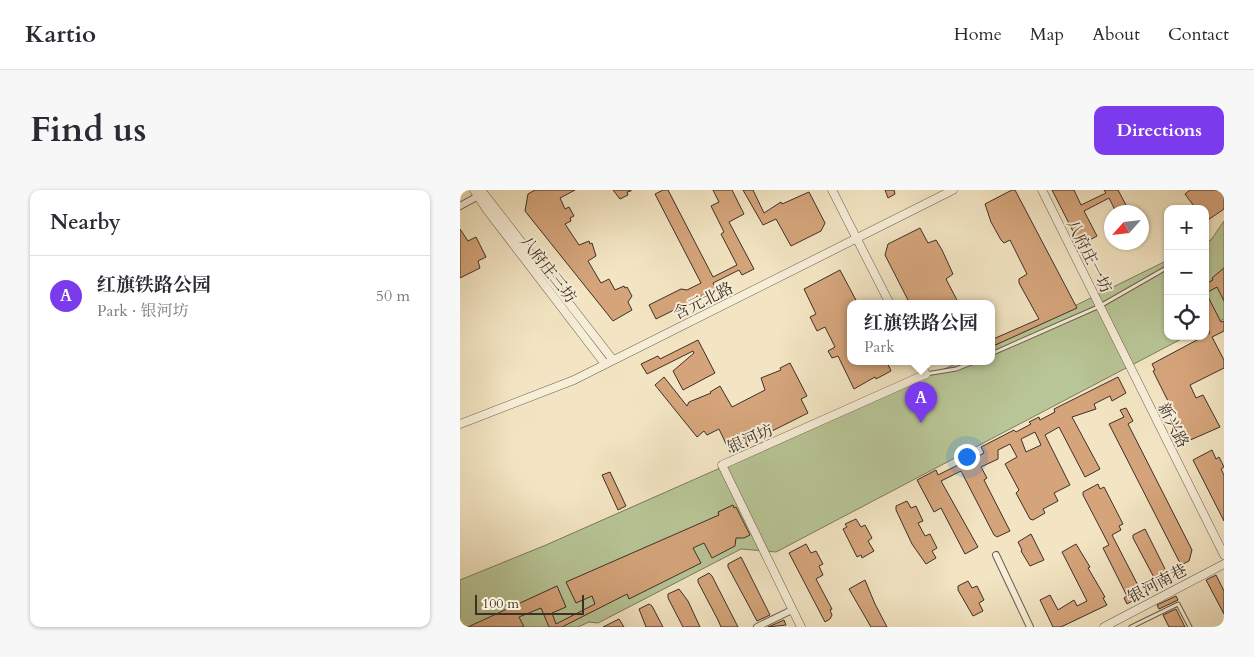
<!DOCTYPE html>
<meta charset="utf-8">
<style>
body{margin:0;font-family:Cardo,"Noto Serif SC",serif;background:#f7f7f7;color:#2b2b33}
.controls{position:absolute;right:15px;top:15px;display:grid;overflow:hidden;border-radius:10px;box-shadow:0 1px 4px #0004}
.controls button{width:45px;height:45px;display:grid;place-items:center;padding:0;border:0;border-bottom:1px solid #e1e1e2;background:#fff;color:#2b2b33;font:25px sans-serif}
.compass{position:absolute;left:644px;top:15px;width:45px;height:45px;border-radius:50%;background:#fff;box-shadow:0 1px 4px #0004;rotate:243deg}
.scale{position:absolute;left:15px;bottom:12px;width:109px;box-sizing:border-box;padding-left:5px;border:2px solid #3d3027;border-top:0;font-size:14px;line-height:18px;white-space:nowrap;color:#3d3027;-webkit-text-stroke:4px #f7eed8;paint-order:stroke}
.you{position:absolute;left:506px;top:266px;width:18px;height:18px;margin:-12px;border:4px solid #fff;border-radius:50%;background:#1a73e8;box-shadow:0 0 0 8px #1a73e833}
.badge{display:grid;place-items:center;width:32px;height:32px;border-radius:50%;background:#7c3aed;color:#fff;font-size:16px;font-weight:700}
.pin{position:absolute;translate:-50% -41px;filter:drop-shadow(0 1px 2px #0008)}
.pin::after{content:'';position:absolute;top:26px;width:18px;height:15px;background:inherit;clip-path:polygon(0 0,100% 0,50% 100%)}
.popup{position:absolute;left:387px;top:110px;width:148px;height:65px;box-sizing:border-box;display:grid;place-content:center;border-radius:10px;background:#fff;filter:drop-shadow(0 1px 4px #0005);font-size:16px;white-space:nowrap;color:#7c7c81}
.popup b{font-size:19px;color:#2b2b33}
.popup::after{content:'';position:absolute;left:50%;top:100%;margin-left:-10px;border:10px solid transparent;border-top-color:#fff}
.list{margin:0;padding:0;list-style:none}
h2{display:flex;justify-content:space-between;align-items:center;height:65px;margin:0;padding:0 20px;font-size:21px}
h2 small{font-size:16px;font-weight:400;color:#7c7c81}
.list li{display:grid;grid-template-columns:32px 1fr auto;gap:15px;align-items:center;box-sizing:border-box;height:80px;padding:0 20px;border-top:1px solid #e1e1e2}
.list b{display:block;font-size:19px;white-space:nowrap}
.list p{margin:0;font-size:16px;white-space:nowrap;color:#7c7c81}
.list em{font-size:16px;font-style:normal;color:#7c7c81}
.icon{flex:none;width:28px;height:28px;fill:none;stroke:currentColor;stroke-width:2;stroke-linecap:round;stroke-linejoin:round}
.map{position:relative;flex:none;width:764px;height:437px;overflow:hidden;border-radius:10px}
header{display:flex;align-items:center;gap:30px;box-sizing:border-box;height:70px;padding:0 25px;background:#fff;border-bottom:1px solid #e1e1e2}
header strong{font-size:24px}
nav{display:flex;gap:28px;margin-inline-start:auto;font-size:18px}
.intro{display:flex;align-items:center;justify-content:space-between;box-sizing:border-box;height:120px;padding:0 30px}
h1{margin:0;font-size:35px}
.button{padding:12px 22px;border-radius:10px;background:#7c3aed;color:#fff;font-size:18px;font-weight:700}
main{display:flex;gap:30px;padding:0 30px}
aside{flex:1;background:#fff;border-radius:10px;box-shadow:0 1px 4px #0004}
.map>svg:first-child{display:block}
.green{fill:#b8c596;stroke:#7a7a5e}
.building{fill:#d5a47b;stroke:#3d3027;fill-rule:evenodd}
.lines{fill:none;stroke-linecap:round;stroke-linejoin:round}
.service-casing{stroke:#6a5d4e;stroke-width:5}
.minor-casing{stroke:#6a5d4e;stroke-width:8}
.tertiary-casing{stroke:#6a5d4e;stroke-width:9}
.service{stroke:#f7eed8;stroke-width:3}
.minor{stroke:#f7eed8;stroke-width:6}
.tertiary{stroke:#f7eed8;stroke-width:8}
.labels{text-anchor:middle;stroke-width:4;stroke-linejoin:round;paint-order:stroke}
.street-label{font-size:16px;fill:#3d3027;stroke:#f7eed8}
</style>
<header>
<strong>Kartio</strong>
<nav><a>Home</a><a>Map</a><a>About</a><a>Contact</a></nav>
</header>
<div class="intro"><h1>Find us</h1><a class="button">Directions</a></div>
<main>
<aside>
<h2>Nearby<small></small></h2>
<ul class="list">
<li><span class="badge">A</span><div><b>红旗铁路公园</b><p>Park · 银河坊</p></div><em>50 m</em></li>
</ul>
</aside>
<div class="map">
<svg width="764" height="437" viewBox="0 0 764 437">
<rect width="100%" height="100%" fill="#f3e5c3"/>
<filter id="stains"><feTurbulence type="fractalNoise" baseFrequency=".004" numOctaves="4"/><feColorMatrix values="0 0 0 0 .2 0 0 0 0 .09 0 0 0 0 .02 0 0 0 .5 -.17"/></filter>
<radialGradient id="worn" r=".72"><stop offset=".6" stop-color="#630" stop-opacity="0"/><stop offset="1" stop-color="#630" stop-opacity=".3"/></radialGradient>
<path class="green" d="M764,31V129L745,138V52L751,50Z
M708,70V146H727L316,362L281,359L138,433L129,432L118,437H0V390L86,355L500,172H531V157Z"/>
<path class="building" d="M75,0H115L100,8L105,19L109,17L114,26L110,28L111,31L105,34L119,55L129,51L130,54L132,53L136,66L128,71L141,93L149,89L155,100L164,96L165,98L167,97L172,106L168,112L172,120L153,131L65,21L68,4Z
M153,0H171V1L167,2L168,5L160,9Z
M203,0H208L253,87L277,75L261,44L264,42L251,16L259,12L253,0H272L284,24L269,32L294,79L282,85L279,80L253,93L256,99L196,129L189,115L221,99L227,100L241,93L195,4Z
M283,0H293L304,23L321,12L322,14L349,2L365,33L361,41L331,56L316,29L303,35Z
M425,0H434L435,4L428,8Z
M552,0H555L617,118L531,157V150L579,129L559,93V89L567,84L550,50L544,53L541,50L531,32L525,14Z
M592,0H614L621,15L646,3L644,0H658L668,19L656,22L649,8L624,21L637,46L620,55Z
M730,0H764V19L745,32V19H736L725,4Z
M460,38L468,53L476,50L482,60L493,84L486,89L499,114H450L425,65L428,54Z
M0,39L8,51L16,47L26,67L18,71L20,78L0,88Z
M764,78V111L757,97L746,103L761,132L764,131V141L752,147L764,170V178L730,195L736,208L743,205L760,237L728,251L693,181L695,180L692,174L750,143L745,134V94L753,90L752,88Z
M380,80L398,114H391V172H427L431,181L416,189L415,187L394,199L378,166L372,168L368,161L375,157L365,137L357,141L350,127L356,124L344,99Z
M238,150L255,183L223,200L213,181L234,163L233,161L187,184L181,174L198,166L200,169Z
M330,173L347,206L341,209L348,223L270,262L259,239L247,245L244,241L237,247L195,195L204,187L227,216L229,212L251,203L250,202L260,196L272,217L305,200L301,188L321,180L320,178Z
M658,187L666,203L652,211L650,206L634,214L636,219L612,227L640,279L625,287L599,237L585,245L610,295L594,303L598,311L583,319L585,323L573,330L570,329L556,303L559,300L545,274L557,267L550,254L538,260V269L521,277L527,288L524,290L550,341L537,347L534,345L501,281L481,291L518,357L505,364L481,318L474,322L457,290L476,280L478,285L498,275V271L511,264L513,269L524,263L521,257L554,240L556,242L571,234L569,232L579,227L580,230L595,222L594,219ZM575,242L581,255L566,262L561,249Z
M666,218L673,231L668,234L732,360L729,371L721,375L649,234L664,227L660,220Z
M752,260L756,269L759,267L764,277L761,279L764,285V331L733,270Z
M150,282L166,316L158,320L142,285Z
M638,294L640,299L644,297L663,334L659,336L661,340L652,345L683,405L667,414L664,408L667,406L643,358L649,355L623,305V302Z
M447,311L451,318L456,316L463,331L458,333L465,346L470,344L477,358L472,361L476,368L466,374L452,354L436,320V316Z
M273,315L274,318L276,317L290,345L284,348H276L275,356L252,368L244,353L233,358L241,373L169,409L167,404L102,437H89L81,418L59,427L64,437H8L97,396L106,417L92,423L96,434L135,414L132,406L116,413L106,392L259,325L258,322Z
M396,329L401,337L405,335L412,348L408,351L414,361L402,368L401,365L397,367L383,339L387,337L385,334Z
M685,339L710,389L698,395L673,348V345Z
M571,344L584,370L570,376L561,361L562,360L558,352Z
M346,354L351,363L356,361L363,374L359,376L363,385L356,389L372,419L370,420L372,425L370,429L365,432L329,363Z
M616,354L630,377L628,378L645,407L643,408L647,415L601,437H593L580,410L590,405L598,420L614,410L617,416L627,411L602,362Z
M281,367L310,425L297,431L268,377V374Z
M249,383L252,386L278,437H261L258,430L238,392V389Z
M756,385L764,401V424L746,390Z
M405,390L415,414L427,437H411L389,399Z
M508,391L512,398L517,396L524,410L519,413L523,421L513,426L498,400V396Z
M219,399L228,411L240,437H223L208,408V404Z
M716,406L718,410L699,419L697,415Z
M189,414L192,416L203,437H186L179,419Z
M716,419L725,437H709L703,425Z
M159,429L164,437H143Z
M324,430L326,435L308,437Z"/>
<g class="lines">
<defs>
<path id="service" d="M531,164L640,116L708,77
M466,184L496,179L514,172
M671,437L718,414L730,437"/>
<path id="minor" d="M0,16L22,4
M536,365L570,437
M297,437L332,420"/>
<path id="tertiary" d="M14,0L27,20L145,174
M21,0L153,170
M372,0L430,114
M582,0L764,365
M0,234L114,190L493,0
M341,437L262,275L466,184L459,172
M644,437L764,374"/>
</defs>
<use href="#service" class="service-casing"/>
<use href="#minor" class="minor-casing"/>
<use href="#tertiary" class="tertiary-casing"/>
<use href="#service" class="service"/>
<use href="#minor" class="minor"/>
<use href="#tertiary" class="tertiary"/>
</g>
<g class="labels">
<g class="street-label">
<text transform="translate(630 66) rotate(63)" y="6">八府庄一坊</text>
<text transform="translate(89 79) rotate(52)" y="6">八府庄三坊</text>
<text transform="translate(243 110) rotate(-26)" y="6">含元北路</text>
<text transform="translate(714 235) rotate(63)" y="6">新兴路</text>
<text transform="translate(290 248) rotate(-24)" y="6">银河坊</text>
<text transform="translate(697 393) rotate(-28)" y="6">银河南巷</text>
</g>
</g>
<rect width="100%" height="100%" filter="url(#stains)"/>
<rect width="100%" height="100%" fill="url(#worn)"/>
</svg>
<div class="controls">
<button>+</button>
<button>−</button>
<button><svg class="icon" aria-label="locate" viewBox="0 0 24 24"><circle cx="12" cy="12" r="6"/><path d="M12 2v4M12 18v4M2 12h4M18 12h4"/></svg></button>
</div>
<svg class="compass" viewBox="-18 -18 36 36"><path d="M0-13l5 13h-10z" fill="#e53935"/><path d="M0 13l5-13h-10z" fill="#7c7c81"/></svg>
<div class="scale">100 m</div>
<div class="you"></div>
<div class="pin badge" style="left:461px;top:233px">A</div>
<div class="popup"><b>红旗铁路公园</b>Park</div>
</div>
</main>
